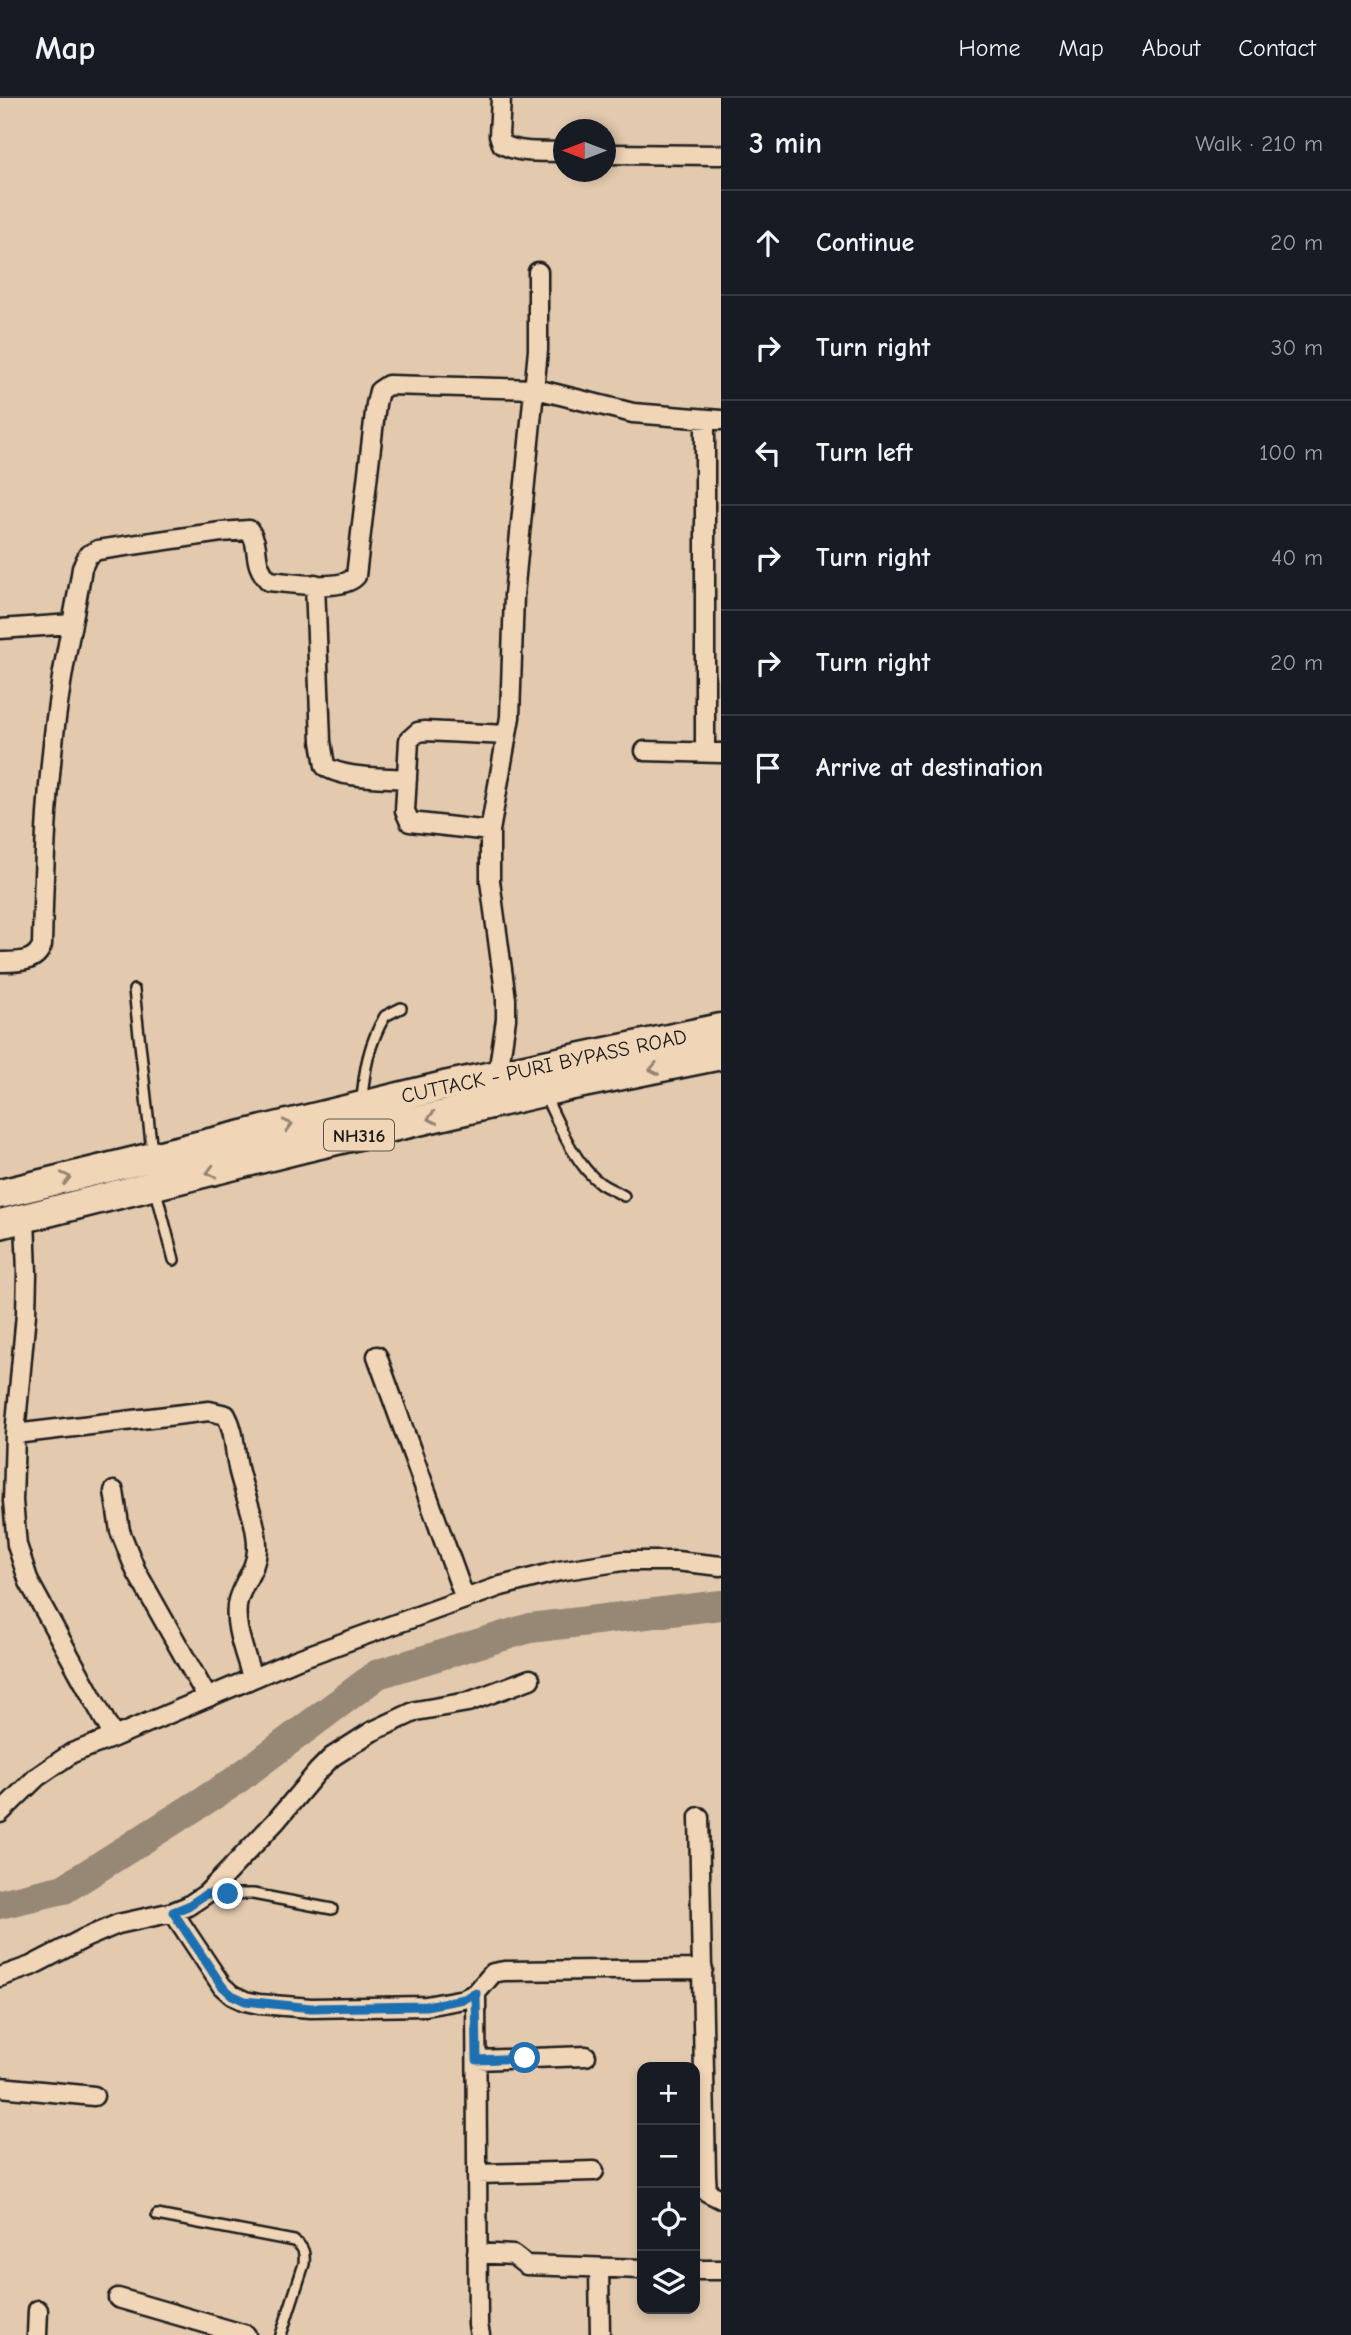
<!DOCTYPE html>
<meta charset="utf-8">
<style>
body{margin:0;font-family:"Comic Neue",sans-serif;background:#242831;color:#f1f3f6}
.controls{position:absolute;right:21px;bottom:21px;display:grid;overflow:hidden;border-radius:14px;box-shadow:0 4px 10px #0003}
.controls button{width:63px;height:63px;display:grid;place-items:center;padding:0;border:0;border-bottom:2px solid #363941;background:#171b24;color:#f1f3f6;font:35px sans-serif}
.compass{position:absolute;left:553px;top:21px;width:63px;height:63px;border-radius:50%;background:#171b24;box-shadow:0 4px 10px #0003;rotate:270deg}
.stop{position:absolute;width:21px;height:21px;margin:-16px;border:5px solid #1f6fb2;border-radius:50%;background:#fff}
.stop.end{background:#1f6fb2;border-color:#fff;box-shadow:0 2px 7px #0008}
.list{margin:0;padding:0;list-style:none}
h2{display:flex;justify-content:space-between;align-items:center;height:91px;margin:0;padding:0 28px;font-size:30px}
h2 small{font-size:23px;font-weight:400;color:#9ea1a6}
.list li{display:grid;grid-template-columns:46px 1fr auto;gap:21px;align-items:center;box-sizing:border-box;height:105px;padding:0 28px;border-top:2px solid #363941}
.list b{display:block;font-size:26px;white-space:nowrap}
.list em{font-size:23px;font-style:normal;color:#9ea1a6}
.icon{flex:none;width:38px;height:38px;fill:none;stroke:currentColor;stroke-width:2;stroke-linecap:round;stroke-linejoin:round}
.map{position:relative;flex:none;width:721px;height:2237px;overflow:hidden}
header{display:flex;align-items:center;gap:42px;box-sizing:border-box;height:98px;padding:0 35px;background:#171b24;border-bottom:2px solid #363941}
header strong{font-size:33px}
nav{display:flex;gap:38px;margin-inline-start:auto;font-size:24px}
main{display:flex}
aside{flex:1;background:#171b24}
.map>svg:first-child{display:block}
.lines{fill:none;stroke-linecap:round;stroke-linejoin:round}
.river{stroke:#968875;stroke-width:30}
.service-casing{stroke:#1c1c1c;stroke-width:14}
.minor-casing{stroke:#1c1c1c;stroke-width:23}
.trunk-casing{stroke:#1c1c1c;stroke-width:33}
.service{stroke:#f0d5b7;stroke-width:9}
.minor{stroke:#f0d5b7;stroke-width:18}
.trunk{stroke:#f0d5b7;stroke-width:28}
.oneway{stroke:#918271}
.route{stroke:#1f6fb2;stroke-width:9}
.labels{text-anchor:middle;stroke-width:7;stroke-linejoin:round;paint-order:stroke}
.shield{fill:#f0d5b7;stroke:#5c544a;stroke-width:2}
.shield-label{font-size:19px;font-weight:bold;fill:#1c1c1c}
.street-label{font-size:21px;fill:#1c1c1c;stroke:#f0d5b7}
</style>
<header>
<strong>Map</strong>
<nav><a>Home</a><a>Map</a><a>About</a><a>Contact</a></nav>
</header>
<main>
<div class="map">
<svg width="721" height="2237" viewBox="0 0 721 2237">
<rect width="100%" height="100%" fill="#e3caae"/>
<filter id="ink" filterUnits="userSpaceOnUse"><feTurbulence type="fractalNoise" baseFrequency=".0143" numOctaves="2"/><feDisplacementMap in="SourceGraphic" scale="14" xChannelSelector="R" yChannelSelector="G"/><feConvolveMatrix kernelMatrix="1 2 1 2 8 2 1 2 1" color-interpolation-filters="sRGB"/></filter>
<g filter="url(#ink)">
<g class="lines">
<path class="river" d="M0,1806L64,1791L232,1685L378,1576L530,1530L721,1507"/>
<defs>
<path id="service" d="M134,892L152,1054
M545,998C558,1024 575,1067 600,1085C607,1090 616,1093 624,1098
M362,1003C364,972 369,945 385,918L401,910
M155,1089L174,1162
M208,1796H253L332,1811
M157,2117L294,2143C304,2149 305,2155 304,2166L281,2237"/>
<path id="minor" d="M501,0L499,37L502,46C519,56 544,53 564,54
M606,56L721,57
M705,322V654
M315,486L321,643L325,668C342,681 385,679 407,681
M0,531L72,526
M645,653L721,655
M490,733L410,724L405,713L409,642L418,634L425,633L507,637
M0,864C17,864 36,865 42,847C44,760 47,672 61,586C67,547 76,509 82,470L88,457L98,452L221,434L249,432C262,449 250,463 269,483C291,485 342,494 356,478L376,306L379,293L388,287L536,291L633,315L721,322
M498,976L506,921V901L490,783V733L510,619L514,497L538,252V174
M25,1120L27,1176L26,1216L15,1336L13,1403L17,1447L29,1484L114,1639
M377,1258L465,1501
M15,1336L209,1313L226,1317C236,1335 234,1355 239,1374C245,1399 258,1426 257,1452C256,1472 243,1484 238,1502C232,1526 246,1557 252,1580
M114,1393L120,1433L136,1473L207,1599
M0,1715L37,1679L72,1655L114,1639L298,1561L501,1488L559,1473L623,1463H676L721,1468
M699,1719L706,2077L707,2094L721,2101
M173,1814L222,1888L232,1897L245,1903L259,1906L311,1910L426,1908L464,1901L476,1895L493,1875L504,1873L703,1871
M0,1879L31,1868L85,1840L118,1826L173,1814L188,1808L206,1796L223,1779L276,1723L318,1673L332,1659L371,1634L416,1613L468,1604L530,1581
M476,1895L478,2227L480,2237
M477,1962L586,1958
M0,1989L94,1998
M477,2076L594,2073
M477,2155L513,2157L526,2167L642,2171
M599,2171L600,2237
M695,2172H721
M118,2200L246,2237
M37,2237L38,2212"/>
<path id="trunk" d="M0,1096L444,988L721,930
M0,1126L303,1050L568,988L721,957"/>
</defs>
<use href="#service" class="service-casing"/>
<use href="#minor" class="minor-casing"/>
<use href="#trunk" class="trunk-casing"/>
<use href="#service" class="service"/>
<use href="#minor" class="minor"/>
<use href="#trunk" class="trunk"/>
</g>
<defs><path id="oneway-chevron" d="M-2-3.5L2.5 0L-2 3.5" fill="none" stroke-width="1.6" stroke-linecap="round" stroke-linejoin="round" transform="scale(1.75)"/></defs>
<g class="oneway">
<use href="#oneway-chevron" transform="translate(654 971) rotate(169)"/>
<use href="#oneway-chevron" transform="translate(432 1020) rotate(167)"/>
<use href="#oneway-chevron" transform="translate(288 1027) rotate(-14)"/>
<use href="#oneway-chevron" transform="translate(211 1074) rotate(166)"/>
<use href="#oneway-chevron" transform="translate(66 1080) rotate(-13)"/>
</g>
</g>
<g class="lines" filter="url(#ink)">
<path class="route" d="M228,1796H206L188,1808L173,1814L222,1888L232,1897L245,1903L311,1910L426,1908L464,1901L476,1895L477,1962L525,1960"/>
</g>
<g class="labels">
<rect class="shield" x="324" y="1021.5" width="70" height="31" rx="5"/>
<g class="shield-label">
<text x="359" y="1044">NH316</text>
</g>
<g class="street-label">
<text transform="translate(544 968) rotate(-12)" y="7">CUTTACK - PURI BYPASS ROAD</text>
</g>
</g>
</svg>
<div class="controls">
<button>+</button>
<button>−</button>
<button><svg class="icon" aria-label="locate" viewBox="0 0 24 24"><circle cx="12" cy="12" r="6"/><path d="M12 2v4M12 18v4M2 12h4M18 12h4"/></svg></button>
<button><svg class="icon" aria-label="layers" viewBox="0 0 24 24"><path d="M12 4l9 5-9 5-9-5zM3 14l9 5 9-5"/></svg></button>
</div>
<svg class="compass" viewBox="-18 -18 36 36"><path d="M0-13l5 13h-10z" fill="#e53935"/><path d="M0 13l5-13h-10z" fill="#9ea1a6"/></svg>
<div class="stop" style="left:525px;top:1960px"></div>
<div class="stop end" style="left:228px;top:1796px"></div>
</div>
<aside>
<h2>3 min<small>Walk · 210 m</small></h2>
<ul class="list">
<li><svg class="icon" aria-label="ahead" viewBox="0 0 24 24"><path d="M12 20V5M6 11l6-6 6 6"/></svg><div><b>Continue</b></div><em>20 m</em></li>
<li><svg class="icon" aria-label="right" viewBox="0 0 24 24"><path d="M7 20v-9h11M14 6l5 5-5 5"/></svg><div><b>Turn right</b></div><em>30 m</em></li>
<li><svg class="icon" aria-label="left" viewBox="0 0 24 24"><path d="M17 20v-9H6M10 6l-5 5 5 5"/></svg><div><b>Turn left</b></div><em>100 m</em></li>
<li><svg class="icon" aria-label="right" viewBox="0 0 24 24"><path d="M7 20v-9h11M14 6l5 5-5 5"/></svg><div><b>Turn right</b></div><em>40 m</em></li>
<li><svg class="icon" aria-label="right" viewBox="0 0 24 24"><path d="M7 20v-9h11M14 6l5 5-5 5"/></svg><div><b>Turn right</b></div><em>20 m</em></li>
<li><svg class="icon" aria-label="arrive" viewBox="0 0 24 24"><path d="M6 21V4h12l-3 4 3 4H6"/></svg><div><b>Arrive at destination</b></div></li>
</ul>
</aside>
</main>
